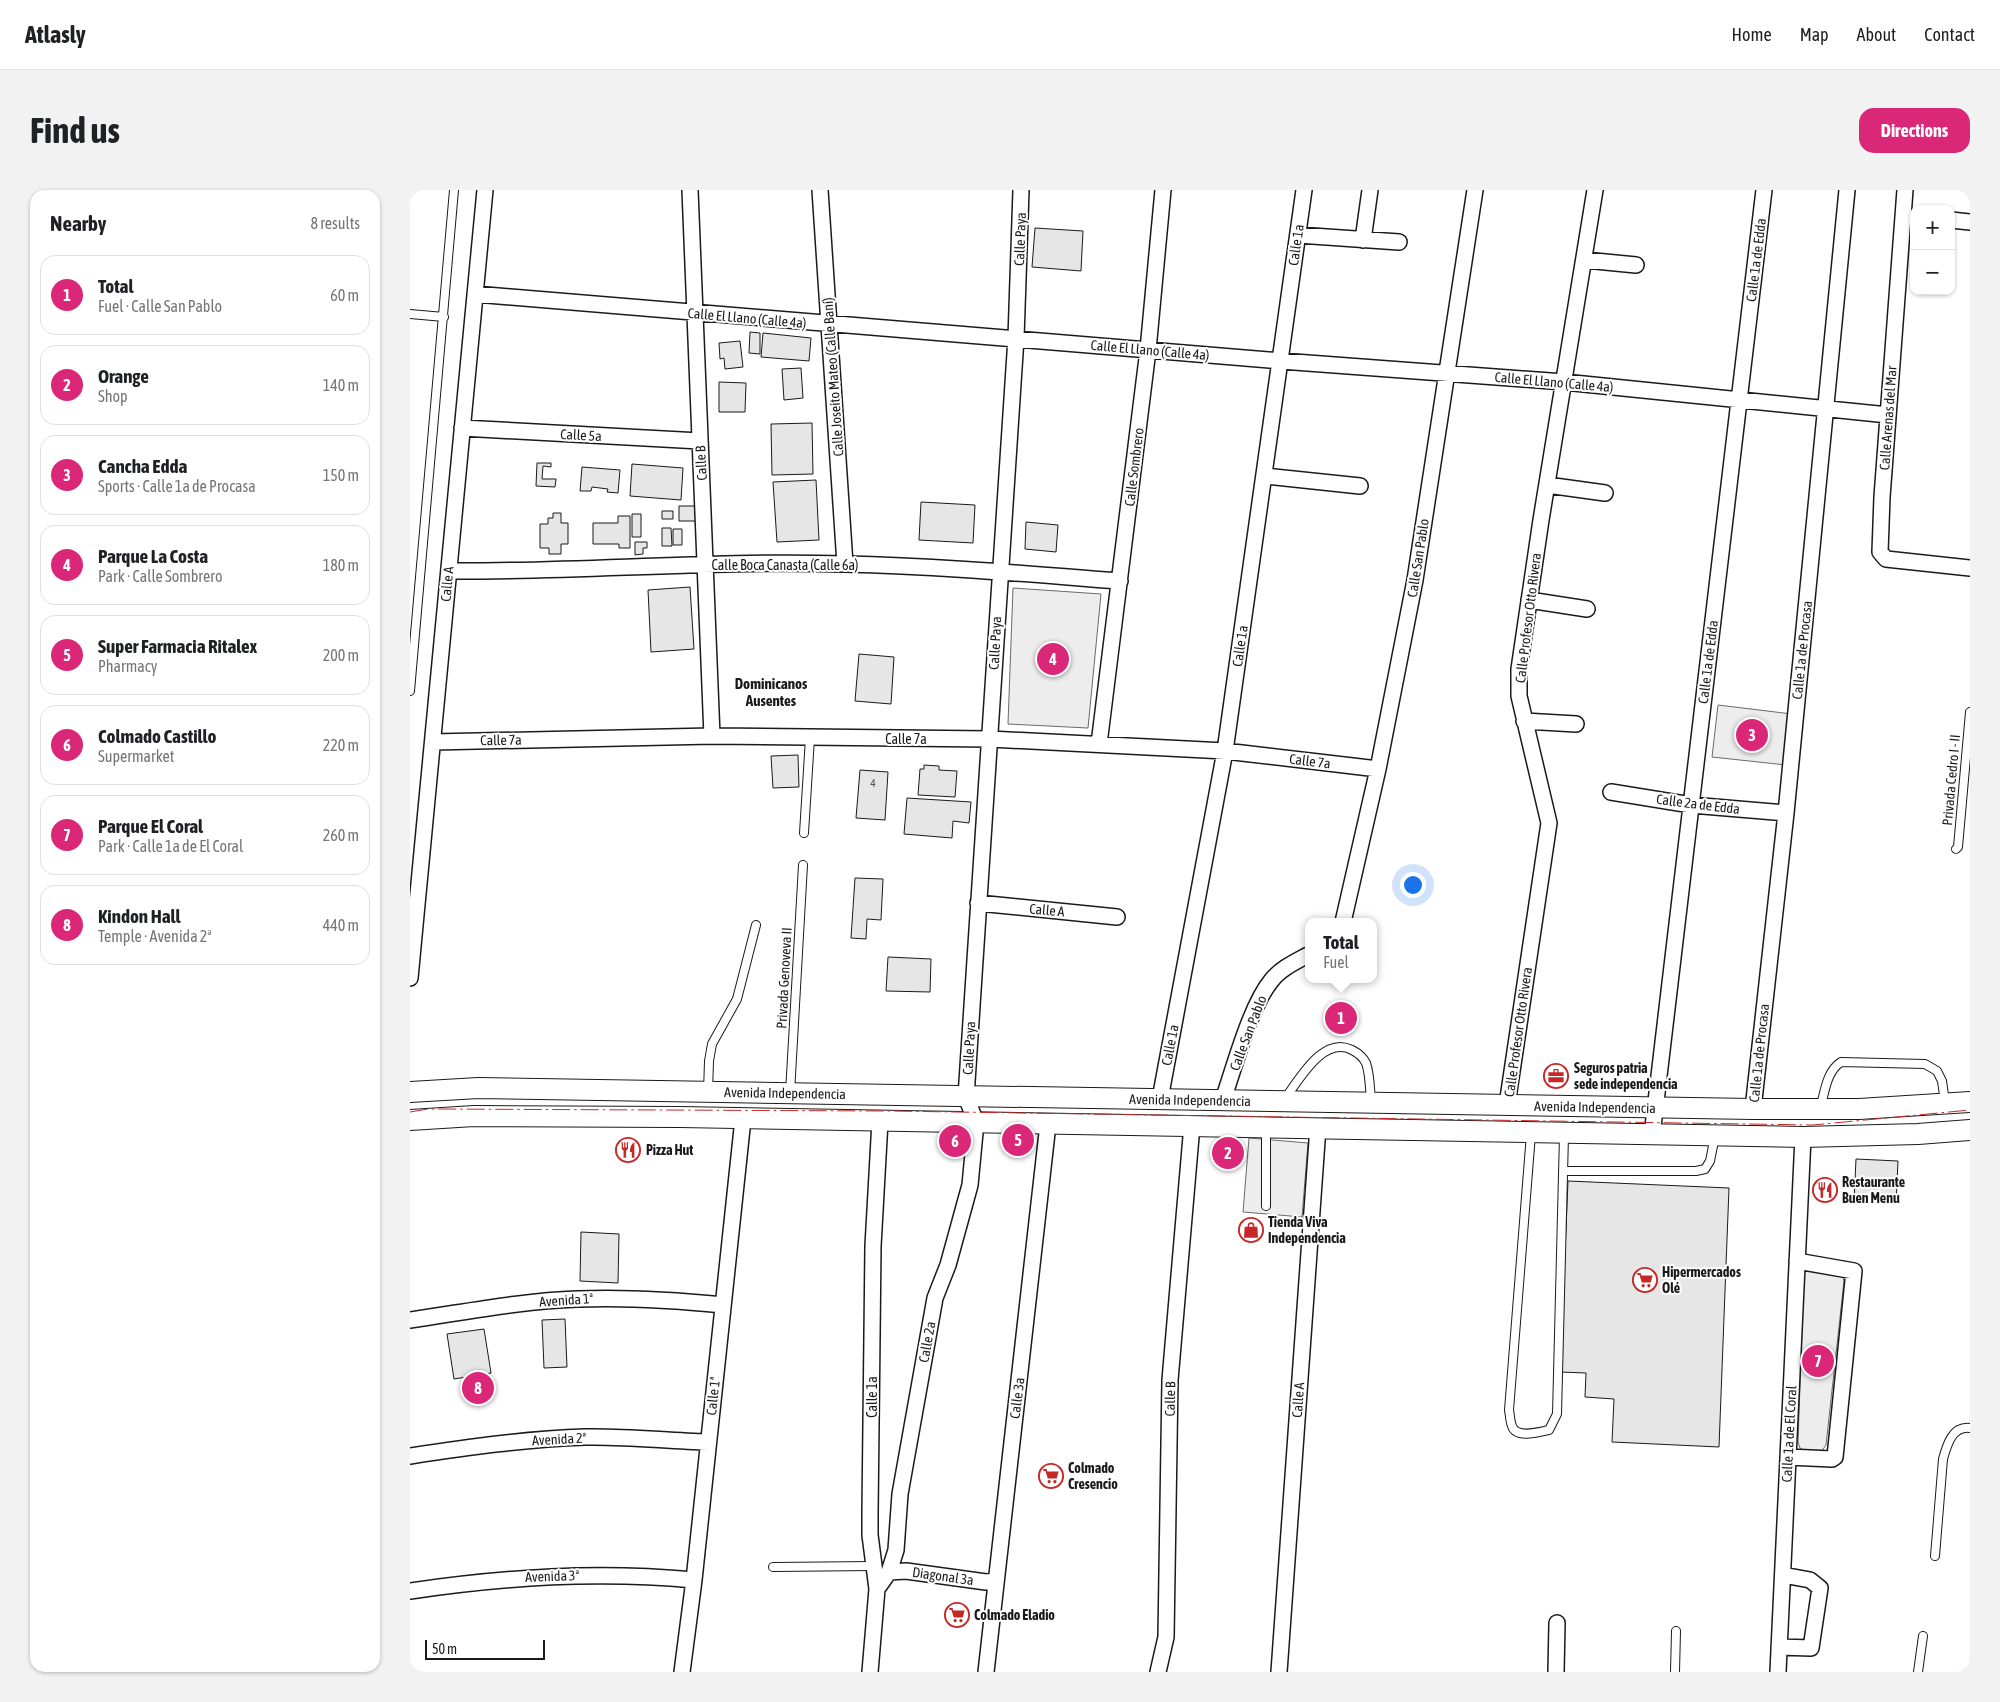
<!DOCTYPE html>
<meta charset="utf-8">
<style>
body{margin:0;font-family:"Asap Condensed",sans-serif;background:#f2f2f2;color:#202124}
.controls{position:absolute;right:15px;top:15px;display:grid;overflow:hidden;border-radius:10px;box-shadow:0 1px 4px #0004}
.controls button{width:45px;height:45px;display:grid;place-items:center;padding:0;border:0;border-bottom:1px solid #e0e0e0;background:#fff;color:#202124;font:25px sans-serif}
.scale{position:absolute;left:15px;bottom:12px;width:120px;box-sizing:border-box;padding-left:5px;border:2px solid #1a1a1a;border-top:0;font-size:14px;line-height:18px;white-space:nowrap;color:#1a1a1a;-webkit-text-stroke:4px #fff;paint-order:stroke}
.you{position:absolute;left:1002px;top:694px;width:18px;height:18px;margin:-12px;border:4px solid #fff;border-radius:50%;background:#1a73e8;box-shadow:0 0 0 8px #1a73e833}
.badge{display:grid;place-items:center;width:32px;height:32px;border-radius:50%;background:#db2777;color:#fff;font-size:16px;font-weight:700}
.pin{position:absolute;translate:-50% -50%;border:2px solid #fff;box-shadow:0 1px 5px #0006}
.popup{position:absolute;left:895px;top:728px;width:72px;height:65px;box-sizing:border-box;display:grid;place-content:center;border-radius:10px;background:#fff;filter:drop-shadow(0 1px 4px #0005);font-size:16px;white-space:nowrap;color:#757577}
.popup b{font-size:19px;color:#202124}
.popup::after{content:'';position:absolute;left:50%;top:100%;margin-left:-10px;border:10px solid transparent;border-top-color:#fff}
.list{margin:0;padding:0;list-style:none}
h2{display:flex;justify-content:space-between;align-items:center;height:65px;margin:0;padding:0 20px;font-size:21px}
h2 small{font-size:16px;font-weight:400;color:#757577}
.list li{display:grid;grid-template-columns:32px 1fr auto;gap:15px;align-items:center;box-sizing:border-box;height:80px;margin:0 10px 10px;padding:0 10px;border:1px solid #e0e0e0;border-radius:15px}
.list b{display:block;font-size:19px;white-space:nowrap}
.list p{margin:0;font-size:16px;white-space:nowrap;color:#757577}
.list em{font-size:16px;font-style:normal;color:#757577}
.map{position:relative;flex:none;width:1560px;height:1482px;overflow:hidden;border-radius:15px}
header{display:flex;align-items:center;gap:30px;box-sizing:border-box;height:70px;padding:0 25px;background:#fff;border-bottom:1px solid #e0e0e0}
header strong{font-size:24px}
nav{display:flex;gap:28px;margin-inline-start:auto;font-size:18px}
.intro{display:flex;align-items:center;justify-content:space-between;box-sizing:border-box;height:120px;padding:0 30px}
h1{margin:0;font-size:35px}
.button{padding:12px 22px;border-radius:15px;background:#db2777;color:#fff;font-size:18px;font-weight:700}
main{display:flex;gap:30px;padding:0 30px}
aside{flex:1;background:#fff;border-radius:15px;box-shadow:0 1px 4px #0004}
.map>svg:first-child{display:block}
.built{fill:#ededed;stroke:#6a6a6a}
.building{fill:#e6e6e6;stroke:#1a1a1a}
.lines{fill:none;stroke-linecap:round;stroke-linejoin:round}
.service-casing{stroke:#1a1a1a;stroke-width:10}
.minor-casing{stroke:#1a1a1a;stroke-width:18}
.secondary-casing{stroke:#1a1a1a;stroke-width:22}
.service{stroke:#fff;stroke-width:8}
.minor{stroke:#fff;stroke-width:15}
.secondary{stroke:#fff;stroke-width:20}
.power{stroke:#c62828;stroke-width:1;stroke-dasharray:18 4 2.5 4;stroke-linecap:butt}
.labels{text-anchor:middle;stroke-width:4;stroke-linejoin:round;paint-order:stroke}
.number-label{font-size:11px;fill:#4d4d4d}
.street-label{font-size:14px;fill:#1a1a1a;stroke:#fff}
.poi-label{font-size:14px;font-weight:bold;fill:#1a1a1a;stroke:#fff;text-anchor:start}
.neighbourhood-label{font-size:15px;font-weight:bold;fill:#1a1a1a;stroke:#fff}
</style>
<header>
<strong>Atlasly</strong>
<nav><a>Home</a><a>Map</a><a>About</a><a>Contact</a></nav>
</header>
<div class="intro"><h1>Find us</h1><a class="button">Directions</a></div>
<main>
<aside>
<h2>Nearby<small>8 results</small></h2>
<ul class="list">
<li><span class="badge">1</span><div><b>Total</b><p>Fuel · Calle San Pablo</p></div><em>60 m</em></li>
<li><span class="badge">2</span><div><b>Orange</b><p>Shop</p></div><em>140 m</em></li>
<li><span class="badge">3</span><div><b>Cancha Edda</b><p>Sports · Calle 1a de Procasa</p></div><em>150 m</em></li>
<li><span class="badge">4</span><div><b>Parque La Costa</b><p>Park · Calle Sombrero</p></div><em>180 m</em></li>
<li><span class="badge">5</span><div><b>Super Farmacia Ritalex</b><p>Pharmacy</p></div><em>200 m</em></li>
<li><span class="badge">6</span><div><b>Colmado Castillo</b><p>Supermarket</p></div><em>220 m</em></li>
<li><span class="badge">7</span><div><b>Parque El Coral</b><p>Park · Calle 1a de El Coral</p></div><em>260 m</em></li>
<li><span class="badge">8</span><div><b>Kindon Hall</b><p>Temple · Avenida 2ª</p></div><em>440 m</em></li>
</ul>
</aside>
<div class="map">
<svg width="1560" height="1482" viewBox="0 0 1560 1482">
<rect width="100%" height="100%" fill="#fff"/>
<path class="built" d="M603,398L691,404L678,538L598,534Z
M1308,515L1382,524L1376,575L1302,567Z
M839,948L898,953L892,1027L833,1022Z
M1396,1077L1432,1084L1434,1091L1416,1255L1411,1262L1395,1261L1390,1258L1388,1252L1394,1081Z"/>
<path class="building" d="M625,38L673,41L671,81L622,77Z
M340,142L350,143V164L339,163Z
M353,143L401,148L399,171L351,167Z
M330,151L333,177L315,179L314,168L310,169L309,153Z
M391,178L393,208L374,210L372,179Z
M309,192L336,193L335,222H309Z
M402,233L403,284L362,285L361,234Z
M127,273H141V277L133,276L132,289H146L145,297L126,296Z
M222,274L273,278L271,310L220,306Z
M172,277L210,280L208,303L197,302L198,299L182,297L181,301H170Z
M406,290L409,350L367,352L363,292Z
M511,312L565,315L563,353L509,350Z
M269,316H286V331H269Z
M252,321H263V329H252Z
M143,323H151V333H158V354H151V364H139V358H130V334H138V328H143Z
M222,324H231V347H222Z
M208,326H220V358H209V354H183V333H208Z
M616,332L648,335L646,362L615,359Z
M252,338H261L262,356H252Z
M263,339H272V355H263Z
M225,352H237V358H233V364L225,365Z
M280,397L284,459L241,462L238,400Z
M449,464L484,467L481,514L445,511Z
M388,565L389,597L363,598L361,566Z
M514,575L529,576V580L547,581L545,607L508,605L510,579H514Z
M450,580L478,582L475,630L446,628Z
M497,608L561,612L559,633L543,631L542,648L494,644Z
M445,688L473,689L471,730L457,729L456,749L441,748Z
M478,767L521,769L520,802L476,801Z
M1446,969L1488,971L1486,1014L1444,1012Z
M1158,991L1319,998L1309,1257L1202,1252L1204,1209L1175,1207L1176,1183L1150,1182Z
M171,1042L209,1044L208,1093L170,1091Z
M155,1129L157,1177L134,1178L132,1130Z
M74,1139L81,1183L44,1189L37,1144Z"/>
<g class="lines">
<defs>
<path id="service" d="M0,124L34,127
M0,501L44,0
M394,643L400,548
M1546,659L1548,657L1560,522
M298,902L299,871L302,854L327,809L346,735
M380,903L393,675
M874,910C889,890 913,845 942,860C948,863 953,867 956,873C960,884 960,900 961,912
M1410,919C1415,902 1416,882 1431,872L1515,874L1527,881L1532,891L1535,912
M856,938V1016
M1121,944L1099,1220C1100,1225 1100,1231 1102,1236C1106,1249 1129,1242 1139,1240L1147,1224L1154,945
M1153,981H1286L1295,979L1300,971L1305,946
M1525,1366L1533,1269C1537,1255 1542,1236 1560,1238
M363,1377L464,1376
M1265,1482L1266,1441
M1508,1482L1513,1446"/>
<path id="minor" d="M280,0L302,546
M410,0L435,374
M1495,0L1472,307L1470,362L1476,369L1560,378
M1541,30L1560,32
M888,45L989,52
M953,50L960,0
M1175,70L1226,75
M65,104L871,171L1154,192L1478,225
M52,238L290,251
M855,286L950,296
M1137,295L1195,303
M39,381C171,382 303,370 435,374C527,376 619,384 710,391
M1119,410L1177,419
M1114,531L1166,534
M23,552L302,546L580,549L815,561L968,579
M689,554L738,160L753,0
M1201,602L1281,615L1376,623
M568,713L707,727
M933,732L968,579L1005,390L1065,0
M0,788L75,0
M750,909L815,561L894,0
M813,910C824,878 840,817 861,791C870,779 885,772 898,765
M1097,915L1139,633L1109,506V479L1131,330L1185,0
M1343,919L1376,623L1437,0
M1242,945L1354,0
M0,1130C56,1122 111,1111 167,1109C216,1107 264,1110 313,1115
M0,1266C59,1257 116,1249 175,1247C217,1246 257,1251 298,1252
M1378,1267L1422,1269L1425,1267L1444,1081L1387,1071
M479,1382L496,1381L576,1392L586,1391
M467,1399L479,1382L486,1360L490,1304L525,1108L538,1075L560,995L566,932L556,907L606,148L611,0
M0,1401C96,1387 187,1381 284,1390
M1369,1457L1401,1458L1410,1398L1400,1390L1373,1385
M272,1482L284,1390L333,929
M460,1482L467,1399L460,1345V1323L463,1056L470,931
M576,1482L638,934
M748,1482L756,1447L760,1190L782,935
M869,1482L908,937
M1146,1482L1147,1433
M1368,1482L1393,947"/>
<path id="secondary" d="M0,902L68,898L1343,919H1449L1560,912
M0,930L64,926L270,927L1393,947L1508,944L1560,940"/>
</defs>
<use href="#service" class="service-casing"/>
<use href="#minor" class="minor-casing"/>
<use href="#secondary" class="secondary-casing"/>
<use href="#service" class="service"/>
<use href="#minor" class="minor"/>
<use href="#secondary" class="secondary"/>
<path class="power" d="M0,922L18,919L481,921L1403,935L1560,920"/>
</g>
<defs>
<symbol id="office-ring" viewBox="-11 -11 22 22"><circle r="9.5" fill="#fff" stroke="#c62828" stroke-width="1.5"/><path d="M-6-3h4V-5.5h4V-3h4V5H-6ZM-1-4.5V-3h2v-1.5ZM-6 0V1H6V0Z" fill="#c62828"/></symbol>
<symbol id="restaurant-ring" viewBox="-11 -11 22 22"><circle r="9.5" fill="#fff" stroke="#c62828" stroke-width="1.5"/><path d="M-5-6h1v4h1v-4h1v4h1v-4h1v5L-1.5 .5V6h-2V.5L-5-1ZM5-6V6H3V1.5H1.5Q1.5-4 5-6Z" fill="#c62828"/></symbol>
<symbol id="shop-ring" viewBox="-11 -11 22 22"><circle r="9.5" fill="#fff" stroke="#c62828" stroke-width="1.5"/><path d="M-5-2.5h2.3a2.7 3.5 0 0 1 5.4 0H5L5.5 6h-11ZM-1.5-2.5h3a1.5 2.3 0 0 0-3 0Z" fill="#c62828"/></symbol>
<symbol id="supermarket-ring" viewBox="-11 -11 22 22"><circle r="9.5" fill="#fff" stroke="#c62828" stroke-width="1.5"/><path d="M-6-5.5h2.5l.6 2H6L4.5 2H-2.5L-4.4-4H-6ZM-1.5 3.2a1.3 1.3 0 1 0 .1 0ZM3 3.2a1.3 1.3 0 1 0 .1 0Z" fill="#c62828"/></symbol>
</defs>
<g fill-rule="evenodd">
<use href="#office-ring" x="1132" y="872" width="28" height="28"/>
<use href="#restaurant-ring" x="204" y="946" width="28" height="28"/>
<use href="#restaurant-ring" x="1401" y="986" width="28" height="28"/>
<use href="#shop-ring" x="827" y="1026" width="28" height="28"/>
<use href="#supermarket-ring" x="1221" y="1076" width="28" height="28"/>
<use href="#supermarket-ring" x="627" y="1272" width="28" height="28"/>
<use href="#supermarket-ring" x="533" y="1411" width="28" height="28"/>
</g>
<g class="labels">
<g class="number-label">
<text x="463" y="597">4</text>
</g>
<g class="street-label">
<text transform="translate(610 49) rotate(-88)" y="5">Calle Paya</text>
<text transform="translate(886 55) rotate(-82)" y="5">Calle 1a</text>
<text transform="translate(1346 70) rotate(-83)" y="5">Calle 1a de Edda</text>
<text transform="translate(337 128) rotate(5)" y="5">Calle El Llano (Calle 4a)</text>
<text transform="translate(740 160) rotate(5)" y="5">Calle El Llano (Calle 4a)</text>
<text transform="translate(423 187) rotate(-94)" y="5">Calle Joseíto Mateo (Calle Baní)</text>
<text transform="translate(1144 192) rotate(5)" y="5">Calle El Llano (Calle 4a)</text>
<text transform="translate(1478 228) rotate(-86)" y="5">Calle Arenas del Mar</text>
<text transform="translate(171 245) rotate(3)" y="5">Calle 5a</text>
<text transform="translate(291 273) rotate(-93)" y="5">Calle B</text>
<text transform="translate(724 277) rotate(-83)" y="5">Calle Sombrero</text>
<text transform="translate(1008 368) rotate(-81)" y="5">Calle San Pablo</text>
<text x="375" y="380">Calle Boca Canasta (Calle 6a)</text>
<text transform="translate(37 394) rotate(-85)" y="5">Calle A</text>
<text transform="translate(1118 428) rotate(-83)" y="5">Calle Profesor Otto Rivera</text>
<text transform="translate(585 453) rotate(-87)" y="5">Calle Paya</text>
<text transform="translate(830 456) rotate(-82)" y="5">Calle 1a</text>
<text transform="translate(1392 460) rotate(-84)" y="5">Calle 1a de Procasa</text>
<text transform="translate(1298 472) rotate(-83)" y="5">Calle 1a de Edda</text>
<text x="496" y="554">Calle 7a</text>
<text transform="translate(91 550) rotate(-1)" y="5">Calle 7a</text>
<text transform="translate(900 571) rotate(7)" y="5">Calle 7a</text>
<text transform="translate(1541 590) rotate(-85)" y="5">Privada Cedro I - II</text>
<text transform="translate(1288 614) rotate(7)" y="5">Calle 2a de Edda</text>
<text transform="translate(637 720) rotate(5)" y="5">Calle A</text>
<text transform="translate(374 788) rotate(-87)" y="5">Privada Genoveva II</text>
<text transform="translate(1108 842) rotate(-82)" y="5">Calle Profesor Otto Rivera</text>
<text transform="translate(838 843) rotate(-69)" y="5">Calle San Pablo</text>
<text transform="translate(760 855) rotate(-79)" y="5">Calle 1a</text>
<text transform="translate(559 858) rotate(-87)" y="5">Calle Paya</text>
<text transform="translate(1349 863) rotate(-84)" y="5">Calle 1a de Procasa</text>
<text transform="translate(375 903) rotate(1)" y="5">Avenida Independencia</text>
<text transform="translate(780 910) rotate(1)" y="5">Avenida Independencia</text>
<text transform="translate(1185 917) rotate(1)" y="5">Avenida Independencia</text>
<text transform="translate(156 1110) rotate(-4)" y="5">Avenida 1ª</text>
<text transform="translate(517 1152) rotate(-80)" y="5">Calle 2a</text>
<text transform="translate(303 1206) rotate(-84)" y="5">Calle 1ª</text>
<text transform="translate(462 1207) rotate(-90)" y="5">Calle 1a</text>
<text transform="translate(607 1208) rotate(-83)" y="5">Calle 3a</text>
<text transform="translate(760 1209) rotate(-89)" y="5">Calle B</text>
<text transform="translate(888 1210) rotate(-86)" y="5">Calle A</text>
<text transform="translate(1379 1244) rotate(-87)" y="5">Calle 1a de El Coral</text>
<text transform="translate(149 1249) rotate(-3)" y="5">Avenida 2ª</text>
<text transform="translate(142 1386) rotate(-2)" y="5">Avenida 3ª</text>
<text transform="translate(533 1386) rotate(8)" y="5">Diagonal 3a</text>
</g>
<g class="poi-label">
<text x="1164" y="883">Seguros patria<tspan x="1164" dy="16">sede independencia</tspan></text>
<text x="236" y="965">Pizza Hut</text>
<text x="1432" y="997">Restaurante<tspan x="1432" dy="16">Buen Menu</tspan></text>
<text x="858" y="1037">Tienda Viva<tspan x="858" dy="16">Independencia</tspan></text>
<text x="1252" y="1087">Hipermercados<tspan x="1252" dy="16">Olé</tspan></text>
<text x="658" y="1283">Colmado<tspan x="658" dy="16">Cresencio</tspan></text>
<text x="564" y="1430">Colmado Eladio</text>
</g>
<g class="neighbourhood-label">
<text x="361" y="499">Dominicanos<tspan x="361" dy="17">Ausentes</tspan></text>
</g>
</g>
</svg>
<div class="controls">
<button>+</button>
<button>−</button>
</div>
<div class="scale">50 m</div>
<div class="you"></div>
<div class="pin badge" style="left:931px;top:828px">1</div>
<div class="popup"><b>Total</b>Fuel</div>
<div class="pin badge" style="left:818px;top:963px">2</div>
<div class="pin badge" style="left:1342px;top:545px">3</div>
<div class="pin badge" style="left:643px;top:469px">4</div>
<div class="pin badge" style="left:608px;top:950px">5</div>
<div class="pin badge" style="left:545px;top:951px">6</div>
<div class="pin badge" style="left:1408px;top:1171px">7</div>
<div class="pin badge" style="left:68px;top:1198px">8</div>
</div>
</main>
